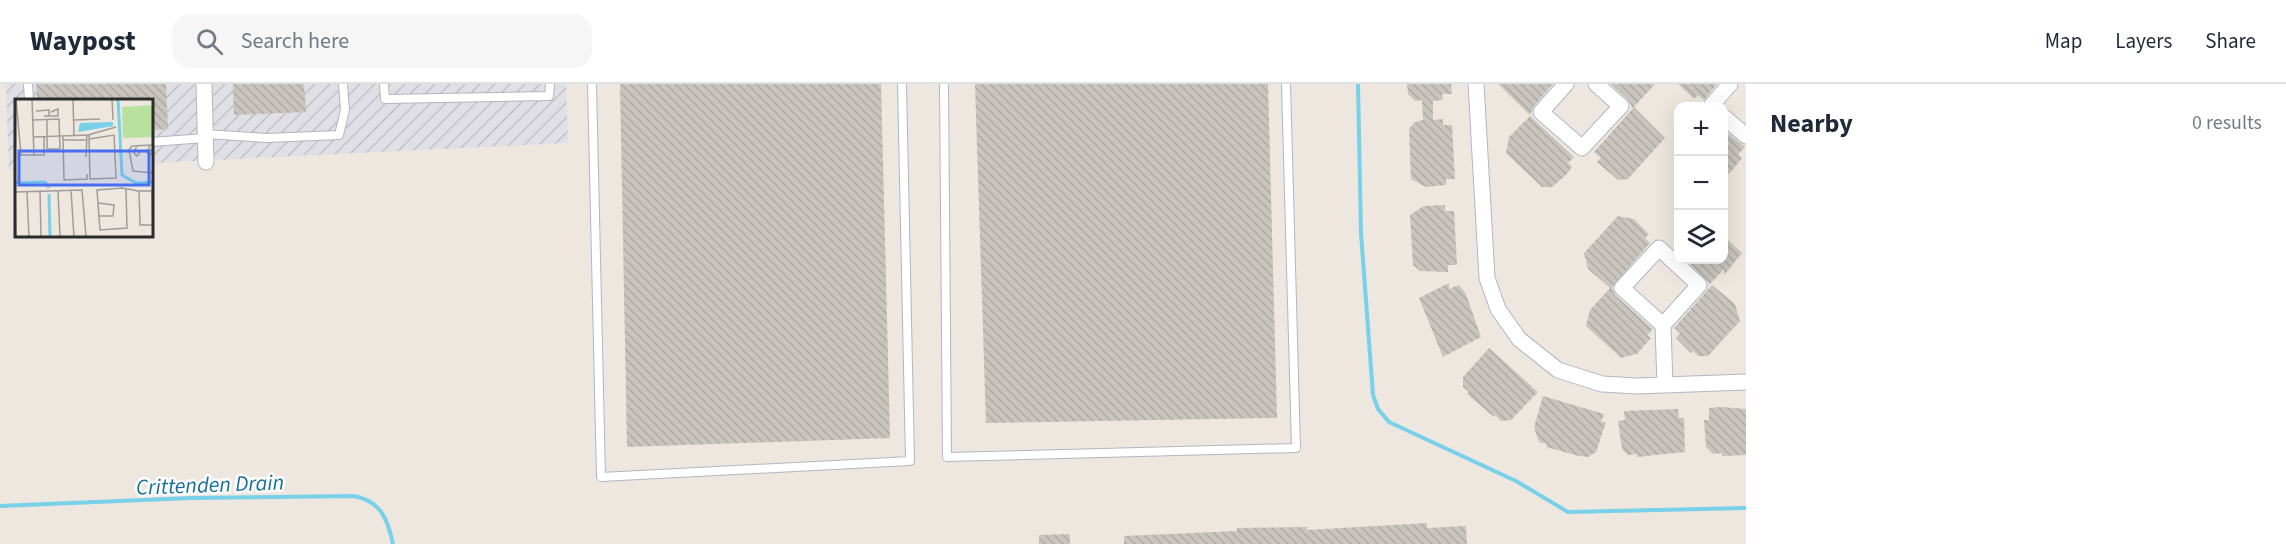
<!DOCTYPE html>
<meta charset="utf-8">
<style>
body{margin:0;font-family:"Source Sans 3",sans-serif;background:#f6f6f7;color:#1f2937}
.controls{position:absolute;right:18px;top:18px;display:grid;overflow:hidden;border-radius:12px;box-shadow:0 6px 24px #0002}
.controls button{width:54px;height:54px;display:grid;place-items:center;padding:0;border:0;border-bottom:2px solid #e0e1e3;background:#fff;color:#1f2937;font:30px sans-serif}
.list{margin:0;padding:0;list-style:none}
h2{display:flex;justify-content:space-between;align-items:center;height:78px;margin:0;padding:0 24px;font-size:26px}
h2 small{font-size:20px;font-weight:400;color:#747a83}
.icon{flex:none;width:33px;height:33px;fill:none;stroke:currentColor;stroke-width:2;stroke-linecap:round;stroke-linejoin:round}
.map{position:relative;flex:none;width:1746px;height:460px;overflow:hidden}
header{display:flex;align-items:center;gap:36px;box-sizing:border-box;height:84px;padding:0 30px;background:#fff;border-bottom:2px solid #e0e1e3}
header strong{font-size:28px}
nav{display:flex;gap:33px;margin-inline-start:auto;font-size:21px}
.search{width:420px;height:54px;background:#f6f6f7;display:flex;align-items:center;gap:15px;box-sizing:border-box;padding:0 21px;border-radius:18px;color:#747a83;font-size:22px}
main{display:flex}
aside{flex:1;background:#fff}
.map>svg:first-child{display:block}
.industrial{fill:url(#industrial-furrows)}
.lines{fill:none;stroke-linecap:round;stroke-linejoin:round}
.stream{stroke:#78d0e9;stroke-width:4}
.building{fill:url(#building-back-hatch)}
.service-casing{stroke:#b3b6bf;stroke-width:10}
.minor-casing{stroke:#b3b6bf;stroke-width:17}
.service{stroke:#fff;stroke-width:8}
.minor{stroke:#fff;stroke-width:15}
.labels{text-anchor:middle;stroke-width:5;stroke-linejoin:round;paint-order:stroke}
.water-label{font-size:22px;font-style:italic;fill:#147098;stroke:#fff}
.inset-river{fill:none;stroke:#78d0e9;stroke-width:3}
.inset-road{fill:none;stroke:#a09c98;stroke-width:1.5}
.view{fill:#486ff1;fill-opacity:0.15;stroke:#486ff1;stroke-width:3}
.inset-edge{fill:none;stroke:#2c2c2c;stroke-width:3}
</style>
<header>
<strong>Waypost</strong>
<div class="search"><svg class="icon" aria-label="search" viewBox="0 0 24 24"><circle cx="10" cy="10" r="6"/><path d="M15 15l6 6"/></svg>Search here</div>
<nav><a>Map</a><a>Layers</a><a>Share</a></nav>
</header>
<main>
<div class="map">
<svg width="1746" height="460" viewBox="0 0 1746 460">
<defs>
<pattern id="industrial-furrows" width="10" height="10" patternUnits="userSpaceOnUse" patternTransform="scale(1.5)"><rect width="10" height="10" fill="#e1dfe6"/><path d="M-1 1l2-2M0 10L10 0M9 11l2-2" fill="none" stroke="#c1c0c5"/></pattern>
<pattern id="building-back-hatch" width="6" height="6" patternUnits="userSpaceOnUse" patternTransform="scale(1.5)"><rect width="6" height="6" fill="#c9c5be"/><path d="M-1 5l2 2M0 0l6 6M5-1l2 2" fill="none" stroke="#ada9a3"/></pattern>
</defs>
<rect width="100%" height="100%" fill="#ede7e0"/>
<path class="industrial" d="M6,0H566L568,59L152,79V16H16V85L9,86Z"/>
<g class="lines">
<path class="stream" d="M1358,0L1361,149L1373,311L1378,325L1389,338L1516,397L1568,428L1746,424
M0,422L191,414L354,412C381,417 388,436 393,460"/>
</g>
<path class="building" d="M36,0H166L168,45L152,46V16H37Z
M233,0H304L306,28L234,31Z
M620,0H881L890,354L627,363Z
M975,0H1268L1277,334L986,339Z
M1407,0H1451L1452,10H1442L1443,16L1433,17V36L1443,35V41H1452L1455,95H1446V101L1426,103L1411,95L1409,45L1415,38L1423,36L1422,16L1415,17L1408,10Z
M1498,0H1553L1534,22L1530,31Z
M1611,0H1655L1633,24L1627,15Z
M1678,0H1717L1704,16L1698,11L1694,15Z
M1634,23L1665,54L1628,95L1618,96L1597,78L1601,74L1594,68Z
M1530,32L1574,73L1568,79L1572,83L1566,91L1552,103H1542L1506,69L1509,53Z
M1727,49L1745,63L1738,70L1742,74L1729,90L1724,85V52Z
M1445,121V127H1454L1457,181H1448V188L1420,187L1413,181L1410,131L1424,122Z
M1618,132L1634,135L1649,150L1645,154L1650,159L1612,203L1615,211L1653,245L1647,251L1651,254L1637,270L1620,274V271V273L1586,242L1590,226L1610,204L1588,185L1584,169Z
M1724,152L1742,169L1724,191V185L1710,200L1686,176H1724Z
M1449,199V205L1459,201L1466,210L1481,253L1443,273L1419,214Z
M1712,201L1735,220L1740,237L1708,272H1698L1693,267L1691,269L1676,254L1680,249L1674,244Z
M1489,264L1538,308L1511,336L1501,337L1495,331L1494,333L1467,310L1469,308L1463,303V293Z
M1543,312L1604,330L1601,338H1606L1596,368L1588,373L1579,372L1546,363L1547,360L1539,358L1534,343Z
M1722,323L1746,325V371L1722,372V369L1713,370L1706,363L1704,336H1709V324Z
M1678,325L1679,334H1684L1685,368L1637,373V370L1628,371L1622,365L1618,337L1625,336L1624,327Z
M1427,439V444L1466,442L1467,460H1124V452L1237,447V444L1307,443V446Z
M1070,450V460H1039V451Z"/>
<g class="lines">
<defs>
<path id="service" d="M28,0L29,16
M384,0L385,15L549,12L550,0
M592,0L601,393L910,377L902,0
M944,0L947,373L1296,364L1286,0
M205,50L267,54L339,51L345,26L343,0
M152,58L205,54"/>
<path id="minor" d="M204,0L206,78
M1476,0L1487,194L1498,225L1519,255L1558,286L1602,300L1637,302L1746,298
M1566,0L1541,28L1582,64L1621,22L1596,0
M1711,22L1730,0
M1724,33L1746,52
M1663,241L1699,201L1659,164L1622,204L1663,241L1665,301"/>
</defs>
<use href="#service" class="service-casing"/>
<use href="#minor" class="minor-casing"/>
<use href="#service" class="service"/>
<use href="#minor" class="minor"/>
</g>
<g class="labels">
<g class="water-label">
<text transform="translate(210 400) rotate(-2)" y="8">Crittenden Drain</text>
</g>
</g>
<g transform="translate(15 15)">
<rect width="138" height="138" fill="#ede7e0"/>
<path d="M138,6V38L108,39L107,8Z" fill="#b8e09f"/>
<path d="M65,24L98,23V27L63,33Z" fill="#78d0e9"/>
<path class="inset-river" d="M103,0L107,76L121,84L138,83M0,84L30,83L34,89M34,95L35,138"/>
<path class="inset-road" d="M1,0L6,56H19M17,0L19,57M58,0L59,37M97,0L98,21M21,12L34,11V17H29M34,17H43V10L36,13M32,20V50H45M18,21L44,20L45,50M59,21L85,20M73,36L101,28M48,37L49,81L72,80V75M18,38L74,36L75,80L101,79L99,36L74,40M48,41H71M122,46L119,54L122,57L125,53L122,51M135,46L132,53L135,56L138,53L135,50M138,46L117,47L114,51L118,72L138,74M19,56H29V38M71,58L72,36M111,90L112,129L85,131L82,91L108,89L111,90H113L123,92H138M56,91L59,138M25,92L26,138M43,92L45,138M124,92L125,126H138M137,92L138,133M12,93L14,138M83,104L99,106L98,117H83M1,138L0,93L67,91L71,138"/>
<path class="view" d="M4,52H134V86H4Z"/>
<rect width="138" height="138" class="inset-edge"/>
</g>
</svg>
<div class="controls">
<button>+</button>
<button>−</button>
<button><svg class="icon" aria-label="layers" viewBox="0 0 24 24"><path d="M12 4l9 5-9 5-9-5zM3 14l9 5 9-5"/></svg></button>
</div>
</div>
<aside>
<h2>Nearby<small>0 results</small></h2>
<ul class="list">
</ul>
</aside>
</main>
